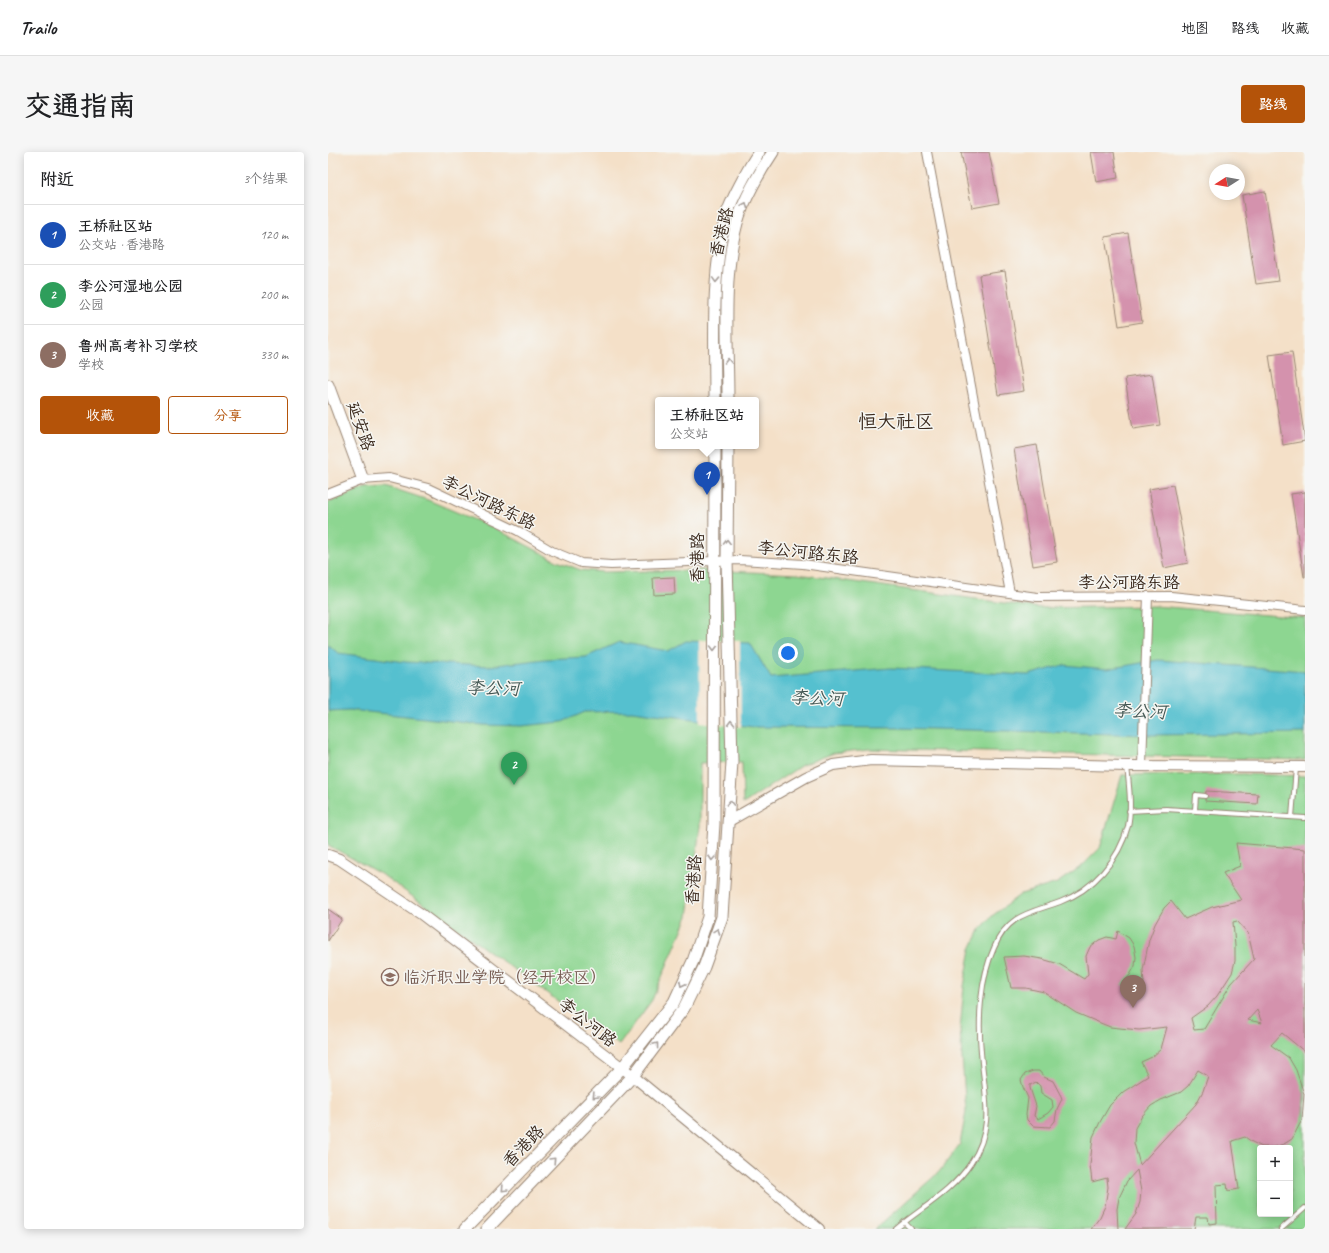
<!DOCTYPE html>
<html lang="zh">
<meta charset="utf-8">
<style>
body{margin:0;font-family:Caveat,"LXGW WenKai TC",sans-serif;background:#f6f6f6;color:#202124}
.controls{position:absolute;right:12px;bottom:12px;display:grid;overflow:hidden;border-radius:4px;box-shadow:0 2px 10px #0003}
.controls button{width:36px;height:36px;display:grid;place-items:center;padding:0;border:0;border-bottom:1px solid #e0e0e0;background:#fff;color:#202124;font:20px sans-serif}
.compass{position:absolute;left:881px;top:12px;width:36px;height:36px;border-radius:50%;background:#fff;box-shadow:0 2px 10px #0003;rotate:259deg}
.you{position:absolute;left:460px;top:501px;width:14px;height:14px;margin:-10px;border:3px solid #fff;border-radius:50%;background:#1a73e8;box-shadow:0 0 0 6px #1a73e833}
.badge{display:grid;place-items:center;width:26px;height:26px;border-radius:50%;background:#b45309;color:#fff;font-size:13px;font-weight:700}
.pin{position:absolute;translate:-50% -33px;filter:drop-shadow(0 1px 2px #0008)}
.pin::after{content:'';position:absolute;top:21px;width:14px;height:12px;background:inherit;clip-path:polygon(0 0,100% 0,50% 100%)}
.popup{position:absolute;left:327px;top:245px;width:104px;height:52px;box-sizing:border-box;display:grid;place-content:center;border-radius:4px;background:#fff;filter:drop-shadow(0 1px 3px #0005);font-size:13px;white-space:nowrap;color:#757577}
.popup b{font-size:15px;color:#202124}
.popup::after{content:'';position:absolute;left:50%;top:100%;margin-left:-8px;border:8px solid transparent;border-top-color:#fff}
.list{margin:0;padding:0;list-style:none}
h2{display:flex;justify-content:space-between;align-items:center;height:52px;margin:0;padding:0 16px;font-size:17px}
h2 small{font-size:13px;font-weight:400;color:#757577}
.list li{display:grid;grid-template-columns:26px 1fr auto;gap:12px;align-items:center;box-sizing:border-box;height:60px;padding:0 16px;border-top:1px solid #e0e0e0}
.list b{display:block;font-size:15px;white-space:nowrap}
.list p{margin:0;font-size:13px;white-space:nowrap;color:#757577}
.list em{font-size:13px;font-style:normal;color:#757577}
.actions{display:flex;gap:8px;padding:12px 16px}
.actions a{flex:1;padding:9px 0;border:1px solid #b45309;border-radius:4px;text-align:center;font-size:14px;color:#b45309}
.actions .main{background:#b45309;color:#fff}
.map{position:relative;flex:none;width:977px;height:1077px;overflow:hidden;border-radius:4px}
header{display:flex;align-items:center;gap:24px;box-sizing:border-box;height:56px;padding:0 20px;background:#fff;border-bottom:1px solid #e0e0e0}
header strong{font-size:19px}
nav{display:flex;gap:22px;margin-inline-start:auto;font-size:14px}
.intro{display:flex;align-items:center;justify-content:space-between;box-sizing:border-box;height:96px;padding:0 24px}
h1{margin:0;font-size:28px}
.button{padding:10px 18px;border-radius:4px;background:#b45309;color:#fff;font-size:14px;font-weight:700}
main{display:flex;gap:24px;padding:0 24px}
aside{flex:1;background:#fff;border-radius:4px;box-shadow:0 2px 10px #0003}
.map>svg:first-child{display:block}
.green{fill:#8dd691;stroke:#648058;fill-rule:evenodd}
.water{fill:#55c0cf;stroke:#487576}
.pier{fill:#f4e0c8}
.building{fill:#d492ad;fill-rule:evenodd}
.lines{fill:none;stroke-linecap:round;stroke-linejoin:round}
.service-casing{stroke:#988573;stroke-width:6}
.minor-casing{stroke:#988573;stroke-width:10}
.tertiary-casing{stroke:#988573;stroke-width:12}
.secondary-casing{stroke:#988573;stroke-width:13}
.service{stroke:#fff;stroke-width:4}
.minor{stroke:#fff;stroke-width:8}
.tertiary{stroke:#fff;stroke-width:10}
.secondary{stroke:#fff;stroke-width:11}
.oneway{stroke:#a79f9a}
.labels{text-anchor:middle;stroke-width:3;stroke-linejoin:round;paint-order:stroke}
.street-label{font-size:17px;fill:#3b2a1e;stroke:#f6f6f2}
.education-label{font-size:17px;fill:#785e54;stroke:#f6f6f2;text-anchor:start}
.water-label{font-size:18px;font-style:italic;fill:#435753;stroke:#f6f6f2}
.quarter-label{font-size:19px;fill:#3b2a1e;stroke:#f6f6f2}
</style>
<header>
<strong>Trailo</strong>
<nav><a>地图</a><a>路线</a><a>收藏</a></nav>
</header>
<div class="intro"><h1>交通指南</h1><a class="button">路线</a></div>
<main>
<aside>
<h2>附近<small>3个结果</small></h2>
<ul class="list">
<li><span class="badge" style="background:#1a4fb4">1</span><div><b>王桥社区站</b><p>公交站 · 香港路</p></div><em>120 m</em></li>
<li><span class="badge" style="background:#2e9e5b">2</span><div><b>李公河湿地公园</b><p>公园</p></div><em>200 m</em></li>
<li><span class="badge" style="background:#8d6e63">3</span><div><b>鲁州高考补习学校</b><p>学校</p></div><em>330 m</em></li>
</ul>
<div class="actions"><a class="main">收藏</a><a>分享</a></div>
</aside>
<div class="map">
<svg width="977" height="1077" viewBox="0 0 977 1077">
<rect width="100%" height="100%" fill="#f6f6f2"/>
<filter id="ink" filterUnits="userSpaceOnUse"><feTurbulence type="fractalNoise" baseFrequency=".025" numOctaves="2"/><feDisplacementMap in="SourceGraphic" scale="8" xChannelSelector="R" yChannelSelector="G"/><feConvolveMatrix kernelMatrix="1 2 1 2 8 2 1 2 1" color-interpolation-filters="sRGB"/></filter>
<filter id="wash" filterUnits="userSpaceOnUse"><feTurbulence type="fractalNoise" baseFrequency=".012" numOctaves="4" result="noise"/><feDisplacementMap in="SourceGraphic" scale="16" xChannelSelector="R" yChannelSelector="G"/><feGaussianBlur stdDeviation="0.9" result="paint"/><feColorMatrix in="noise" values="0 0 0 0 0 0 0 0 0 0 0 0 0 0 0 0 0 1.4 0 .05"/><feComposite in="paint" operator="in"/></filter>
<g filter="url(#wash)">
<rect width="100%" height="100%" fill="#f4e0c8"/>
<path class="green" d="M58,334L100,348L166,376L229,409L253,418L276,420L372,418L469,422L712,456L826,454L977,466V608L541,597L506,601L474,613L415,652L414,610L372,611V675L360,764L324,848L291,893L56,724L0,693V351L37,335Z
M913,622L977,624V1077H547L611,1020L632,992L638,960L632,878L636,834L643,797L652,778L664,764L693,742L729,731L754,714L772,696L794,623ZM932,996H962V1062H932Z"/>
<path class="water" d="M358,489L422,491L443,526L563,516L700,523L736,513L779,517L830,508L977,519V581L823,583L570,576L425,575L304,559L257,560L234,570L193,574L155,573L115,568L22,558L0,559V493L10,501L78,510L161,514L217,507L258,505L291,490L340,499Z"/>
<path class="pier" d="M371,488L412,489L413,575L372,570Z"/>
<g id="blocks">
<path class="building" d="M633,0H661L671,51L644,56Z
M763,0H786L790,26L768,30Z
M937,39L951,129L928,132L914,43Z
M800,81L814,170L791,174L777,85Z
M677,119L696,239L670,243L651,123Z
M964,200L977,289L955,293L941,203Z
M824,222L832,273L805,277L797,226Z
M709,293L729,410L705,414L686,297Z
M845,333L860,411L836,416L821,337Z
M977,340V425H976L963,342Z
M346,425L347,442L326,443L325,426Z
M878,639L930,642L929,652L877,649Z
M908,691L977,697V900L954,881L943,893L961,906L968,918L976,942L974,968L964,987L956,992L946,995H934L924,990L917,985L904,989L911,1037L900,1039L899,1032L888,1033L889,1071L881,1072L880,1065H868L866,1077H797L808,1062L812,1050L813,1039L809,1018L799,1029L791,1046L789,1057L790,1077H763L772,1065L777,1054L780,1035L779,1026L764,1030L762,1013L765,985L772,970L782,953L795,940L820,924L813,910L824,905L833,897L839,875L811,878L782,875L748,861L716,840L698,836H683L676,805L696,804L714,807L731,812L756,827L760,822L758,804L762,795L771,788L779,785L788,787L790,779L801,786L806,794L808,805L807,814L802,823L793,833L816,831L815,818L821,788L827,772L836,756L843,749L857,767L884,755L913,748L895,721L912,714ZM909,769L920,781L926,807L903,832L876,877L866,878L863,866L880,854L889,844L904,821L907,809V794L905,770ZM929,858L934,871L920,868ZM870,918L880,924L875,939L868,952L812,1013L806,991L807,976L814,964L823,954L833,948L853,940L860,934Z
M0,757L14,767L0,789Z
M705,919H711L716,925L725,929L733,944L734,947L729,957L727,969L722,975L705,974L699,968L698,963L700,946L695,935L693,928L697,922ZM708,930L712,934L713,941L724,948L725,955L720,961L710,967L706,964L708,954L702,936V933Z"/>
</g>
</g>
<g filter="url(#ink)">
<use href="#blocks" fill-opacity="0" stroke="#988573" stroke-width="1"/>
<g class="lines">
<defs>
<path id="service" d="M867,658L868,643L877,644
M801,659L838,657L977,666
M964,665L968,616
M576,1070L583,1077
M568,1077C593,1056 624,1040 643,1011C668,974 656,941 653,900C650,867 652,827 666,796C680,762 702,761 732,750C765,738 791,708 800,674C804,656 801,633 799,614
M953,1077L977,1056"/>
<path id="minor" d="M599,0L682,441
M0,342L35,328L61,326L100,336L190,379L224,399L253,411L283,413L412,408L475,412L709,445L843,444L977,458
M814,613L820,444"/>
<path id="tertiary" d="M401,669L478,625L505,613L543,608L799,614L977,615
M0,703L11,707L93,762L305,924L491,1077"/>
<path id="secondary" d="M0,233L35,328
M387,248C387,188 383,127 397,68C401,51 421,15 431,0
M400,248C400,191 394,126 409,71C415,49 432,19 445,0
M137,1077L294,916L346,850L365,809L380,765L386,672L387,294
M159,1077L305,924L356,856L376,815L394,765L404,610L399,408L400,294"/>
</defs>
<use href="#service" class="service-casing"/>
<use href="#minor" class="minor-casing"/>
<use href="#tertiary" class="tertiary-casing"/>
<use href="#secondary" class="secondary-casing"/>
<use href="#service" class="service"/>
<use href="#minor" class="minor"/>
<use href="#tertiary" class="tertiary"/>
<use href="#secondary" class="secondary"/>
</g>
<defs><path id="oneway-chevron" d="M-2-3.5L2.5 0L-2 3.5" fill="none" stroke-width="1.6" stroke-linecap="round" stroke-linejoin="round"/></defs>
<g class="oneway">
<use href="#oneway-chevron" transform="translate(417 53) rotate(-66)"/>
<use href="#oneway-chevron" transform="translate(388 128) rotate(92)"/>
<use href="#oneway-chevron" transform="translate(400 209) rotate(-90)"/>
<use href="#oneway-chevron" transform="translate(399 390) rotate(-90)"/>
<use href="#oneway-chevron" transform="translate(386 496) rotate(90)"/>
<use href="#oneway-chevron" transform="translate(403 571) rotate(-91)"/>
<use href="#oneway-chevron" transform="translate(402 651) rotate(-88)"/>
<use href="#oneway-chevron" transform="translate(384 706) rotate(94)"/>
<use href="#oneway-chevron" transform="translate(389 779) rotate(-70)"/>
<use href="#oneway-chevron" transform="translate(354 832) rotate(115)"/>
<use href="#oneway-chevron" transform="translate(328 893) rotate(-53)"/>
<use href="#oneway-chevron" transform="translate(267 944) rotate(134)"/>
<use href="#oneway-chevron" transform="translate(225 1008) rotate(-46)"/>
<use href="#oneway-chevron" transform="translate(176 1037) rotate(134)"/>
</g>
</g>
<defs>
<symbol id="school-ring" viewBox="-11 -11 22 22"><circle r="9.5" fill="#f6f6f2" stroke="#8d6e63" stroke-width="1.5"/><path d="M0-5L7-2L0 1L-7-2ZM-4 1L0 2.5L4 1V4Q0 6-4 4Z" fill="#8d6e63"/></symbol>
</defs>
<g fill-rule="evenodd">
<use href="#school-ring" x="52" y="815" width="20" height="20"/>
</g>
<g class="labels">
<g class="street-label">
<text transform="translate(393 80) rotate(-76)" y="6">香港路</text>
<text transform="translate(33 274) rotate(70)" y="6">延安路</text>
<text transform="translate(161 350) rotate(26)" y="6">李公河路东路</text>
<text transform="translate(480 400) rotate(6)" y="6">李公河路东路</text>
<text transform="translate(369 406) rotate(-90)" y="6">香港路</text>
<text x="801" y="436">李公河路东路</text>
<text transform="translate(365 728) rotate(-86)" y="6">香港路</text>
<text transform="translate(260 870) rotate(38)" y="6">李公河路</text>
<text transform="translate(195 994) rotate(-46)" y="6">香港路</text>
</g>
<g class="education-label">
<text x="75" y="831">临沂职业学院（经开校区）</text>
</g>
<g class="water-label">
<text transform="translate(165 536) rotate(1)" y="6">李公河</text>
<text transform="translate(489 546) rotate(2)" y="6">李公河</text>
<text transform="translate(812 559) rotate(2)" y="6">李公河</text>
</g>
<g class="quarter-label">
<text x="568" y="276">恒大社区</text>
</g>
</g>
</svg>
<div class="controls">
<button>+</button>
<button>−</button>
</div>
<svg class="compass" viewBox="-18 -18 36 36"><path d="M0-13l5 13h-10z" fill="#e53935"/><path d="M0 13l5-13h-10z" fill="#757577"/></svg>
<div class="you"></div>
<div class="pin badge" style="left:379px;top:343px;background:#1a4fb4">1</div>
<div class="popup"><b>王桥社区站</b>公交站</div>
<div class="pin badge" style="left:186px;top:633px;background:#2e9e5b">2</div>
<div class="pin badge" style="left:805px;top:856px;background:#8d6e63">3</div>
</div>
</main>
